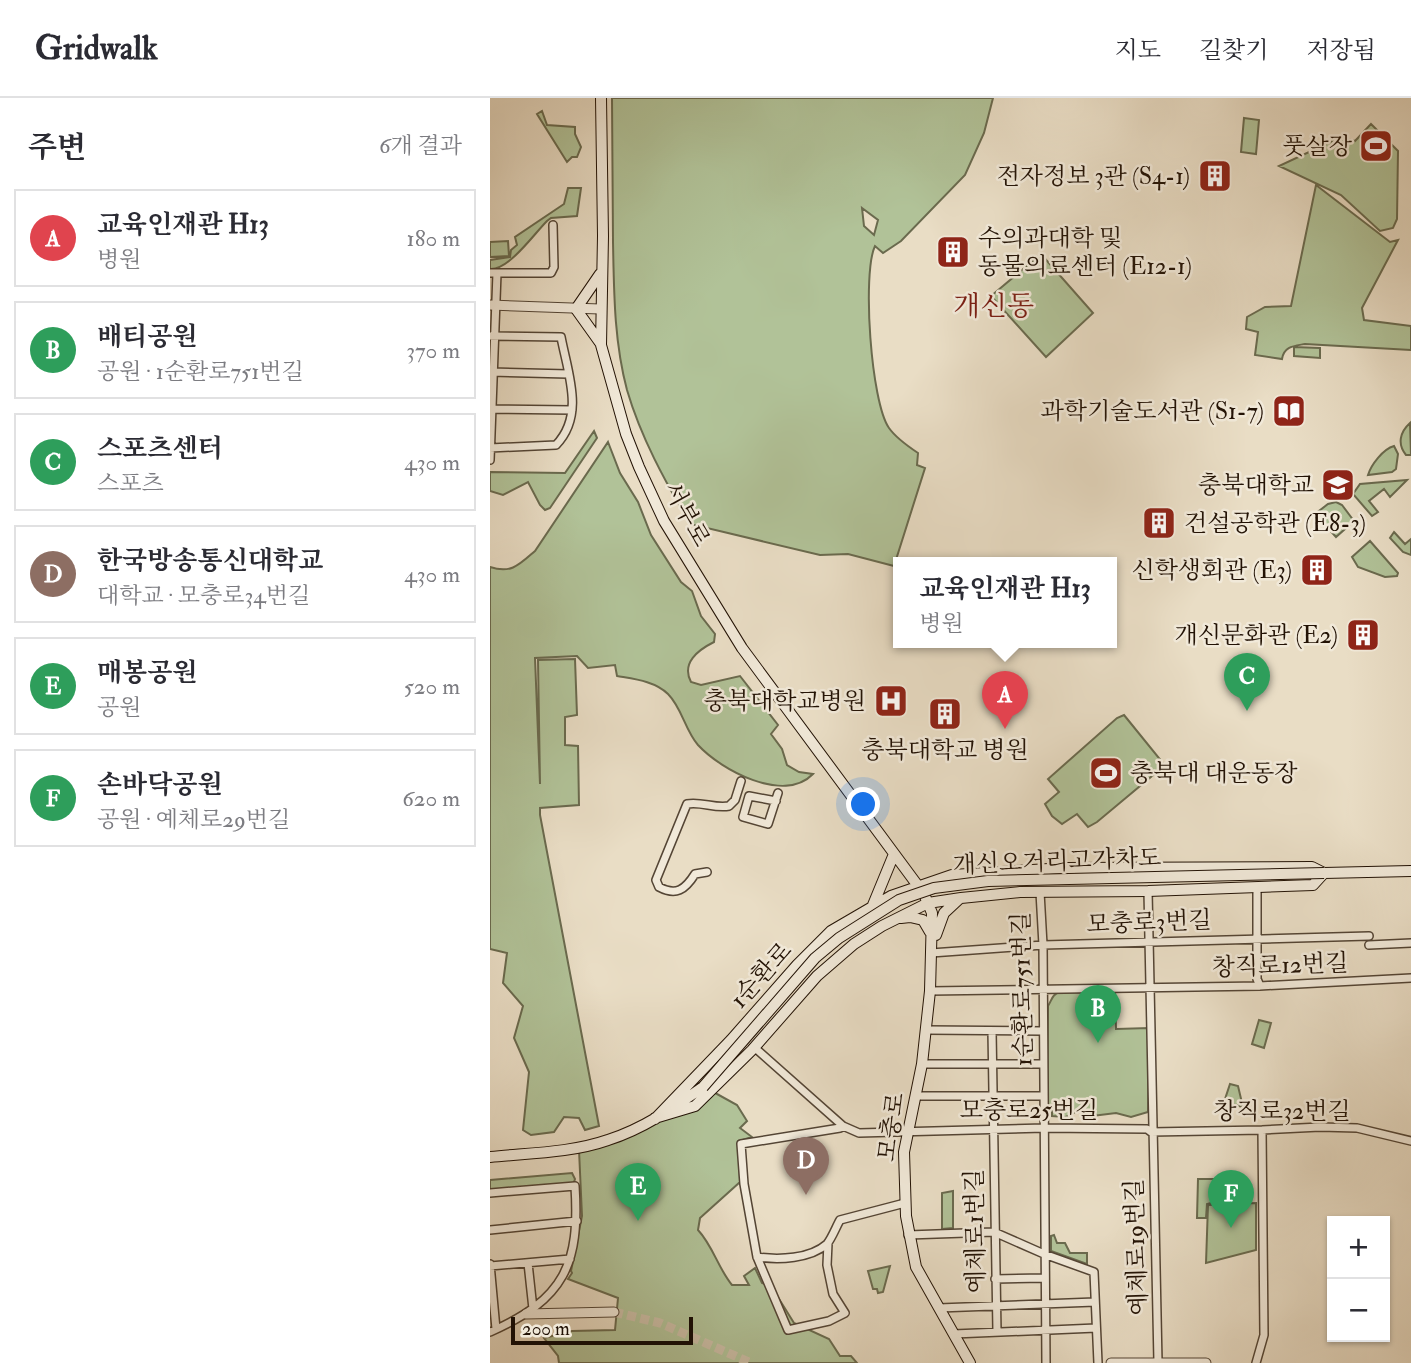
<!DOCTYPE html>
<html lang="ko">
<meta charset="utf-8">
<style>
body{margin:0;font-family:"IM FELL Double Pica","Noto Serif KR",serif;background:#f7f7f7;color:#2b2b33}
.controls{position:absolute;right:21px;bottom:21px;display:grid;overflow:hidden;border-radius:0px;box-shadow:0 2px 5px #0004}
.controls button{width:63px;height:63px;display:grid;place-items:center;padding:0;border:0;border-bottom:2px solid #e1e1e2;background:#fff;color:#2b2b33;font:35px sans-serif}
.scale{position:absolute;left:21px;bottom:18px;width:182px;box-sizing:border-box;padding-left:7px;border:4px solid #221205;border-top:0;font-size:19px;line-height:24px;white-space:nowrap;color:#221205;-webkit-text-stroke:5px #f1e9d9;paint-order:stroke}
.you{position:absolute;left:374px;top:707px;width:24px;height:24px;margin:-18px;border:5px solid #fff;border-radius:50%;background:#1a73e8;box-shadow:0 0 0 10px #1a73e833}
.badge{display:grid;place-items:center;width:46px;height:46px;border-radius:50%;background:#8f2418;color:#fff;font-size:23px;font-weight:700}
.pin{position:absolute;translate:-50% -58px;filter:drop-shadow(0 2px 4px #0008)}
.pin::after{content:'';position:absolute;top:37px;width:24px;height:21px;background:inherit;clip-path:polygon(0 0,100% 0,50% 100%)}
.popup{position:absolute;left:403px;top:459px;width:224px;height:91px;box-sizing:border-box;display:grid;place-content:center;border-radius:0px;background:#fff;filter:drop-shadow(0 2px 5px #0005);font-size:23px;white-space:nowrap;color:#7c7c81}
.popup b{font-size:26px;color:#2b2b33}
.popup::after{content:'';position:absolute;left:50%;top:100%;margin-left:-14px;border:14px solid transparent;border-top-color:#fff}
.list{margin:0;padding:0;list-style:none}
h2{display:flex;justify-content:space-between;align-items:center;height:91px;margin:0;padding:0 28px;font-size:30px}
h2 small{font-size:23px;font-weight:400;color:#7c7c81}
.list li{display:grid;grid-template-columns:46px 1fr auto;gap:21px;align-items:center;box-sizing:border-box;height:98px;margin:0 14px 14px;padding:0 14px;border:2px solid #e1e1e2;border-radius:0px}
.list b{display:block;font-size:26px;white-space:nowrap}
.list p{margin:0;font-size:23px;white-space:nowrap;color:#7c7c81}
.list em{font-size:23px;font-style:normal;color:#7c7c81}
.map{position:relative;flex:none;width:921px;height:1265px;overflow:hidden}
header{display:flex;align-items:center;gap:42px;box-sizing:border-box;height:98px;padding:0 35px;background:#fff;border-bottom:2px solid #e1e1e2}
header strong{font-size:33px}
nav{display:flex;gap:38px;margin-inline-start:auto;font-size:24px}
main{display:flex}
aside{flex:1;background:#fff}
.map>svg:first-child{display:block}
.green{fill:#b1c298;stroke:#6a6a4e;stroke-width:2;fill-rule:evenodd}
.lines{fill:none;stroke-linecap:round;stroke-linejoin:round}
.tertiary-tunnel{stroke:#cbbfa8;stroke-width:9;stroke-dasharray:9 4.5;stroke-linecap:butt}
.minor-casing{stroke:#544535;stroke-width:10}
.tertiary-casing{stroke:#544535;stroke-width:11}
.secondary-casing{stroke:#221205;stroke-width:12}
.minor{stroke:#f1e9d9;stroke-width:7}
.tertiary{stroke:#f1e9d9;stroke-width:9}
.secondary{stroke:#f1e9d9;stroke-width:10}
.secondary-bridge-casing{stroke:#221205;stroke-width:12;stroke-linecap:butt}
.secondary-bridge{stroke:#f1e9d9;stroke-width:10}
.labels{text-anchor:middle;stroke-width:5;stroke-linejoin:round;paint-order:stroke}
.poi-label{font-size:24px;fill:#221205;stroke:#f1e9d9;text-anchor:end}
.street-label{font-size:24px;fill:#221205;stroke:#f1e9d9}
.quarter-label{font-size:28px;fill:#7a1f14;stroke:#f1e9d9}
</style>
<header>
<strong>Gridwalk</strong>
<nav><a>지도</a><a>길찾기</a><a>저장됨</a></nav>
</header>
<main>
<aside>
<h2>주변<small>6개 결과</small></h2>
<ul class="list">
<li><span class="badge" style="background:#e0444e">A</span><div><b>교육인재관 H13</b><p>병원</p></div><em>180 m</em></li>
<li><span class="badge" style="background:#2e9e5b">B</span><div><b>배티공원</b><p>공원 · 1순환로751번길</p></div><em>370 m</em></li>
<li><span class="badge" style="background:#2e9e5b">C</span><div><b>스포츠센터</b><p>스포츠</p></div><em>430 m</em></li>
<li><span class="badge" style="background:#8d6e63">D</span><div><b>한국방송통신대학교</b><p>대학교 · 모충로34번길</p></div><em>430 m</em></li>
<li><span class="badge" style="background:#2e9e5b">E</span><div><b>매봉공원</b><p>공원</p></div><em>520 m</em></li>
<li><span class="badge" style="background:#2e9e5b">F</span><div><b>손바닥공원</b><p>공원 · 예체로29번길</p></div><em>620 m</em></li>
</ul>
</aside>
<div class="map">
<svg width="921" height="1265" viewBox="0 0 921 1265">
<rect width="100%" height="100%" fill="#e9ddc5"/>
<filter id="stains"><feTurbulence type="fractalNoise" baseFrequency=".00286" numOctaves="4"/><feColorMatrix values="0 0 0 0 .2 0 0 0 0 .09 0 0 0 0 .02 0 0 0 .5 -.17"/></filter>
<radialGradient id="worn" r=".72"><stop offset=".6" stop-color="#630" stop-opacity="0"/><stop offset="1" stop-color="#630" stop-opacity=".3"/></radialGradient>
<path class="green" d="M122,0H503L494,35L475,77L411,143L393,155L385,148C372,175 381,305 399,330C406,340 419,349 428,355L427,367L435,370L404,468L358,456L330,457L200,426C175,383 151,340 137,292C124,243 124,194 123,144C123,96 122,48 122,0ZM372,110L388,122L384,137L374,128Z
M52,13L57,27L85,29V36L91,49L87,59H82L77,64L47,16Z
M754,20L769,22L766,56L751,54Z
M881,26L908,53L907,121L903,130L890,133L851,97L789,68L851,39L865,43Z
M826,87L900,144L908,142L872,210L874,222L921,228V252L815,246C804,248 794,248 792,261L765,257L768,234L756,231L757,219L775,209L801,208Z
M78,90H91L87,118L61,120L57,123C43,137 19,172 0,171V162L20,159L21,152L27,147L25,139L74,106Z
M18,143L19,158L0,159V144Z
M551,156L603,215L556,259L501,198Z
M804,249L830,250V260L804,258Z
M920,325L921,357H916C907,346 910,334 920,325Z
M104,333L107,340L60,410L55,412L50,407L38,384L13,397L0,393V374L75,375Z
M118,344L130,375L148,404L161,437L191,484L202,493L211,518L225,536L224,544C208,552 191,565 201,584L211,587L250,578L288,627L281,636L292,651L297,667L309,674L323,676C294,706 231,672 208,647C195,632 192,610 178,596C165,583 144,581 127,578L125,567L98,570L87,558L45,560L50,686L48,562L85,561L87,617L75,619V647L88,648L89,707L50,710V717L109,1028L95,1032L89,1020L74,1019L64,1034L41,1037L33,1032L39,974L24,940L33,908L13,885L17,855L0,851V469C21,476 29,467 45,453Z
M904,348L908,356L906,371L902,374L878,377C881,367 893,351 904,348Z
M917,382L900,399L894,391L879,403L888,414L882,418L863,396L870,386Z
M846,404L852,407L864,423L846,439L825,416L838,406Z
M904,434L915,446L921,441V457L913,454L900,440Z
M880,443L908,475L907,478L895,479L868,469L862,459Z
M634,617L673,665L668,673L607,724L598,729L587,716L572,726L562,718L555,706L569,694L558,681L627,620Z
M625,892L626,931L659,930L658,1014L641,1019L626,1015L602,1018L587,1013L576,1019L562,1018V1010L557,1009L558,908C562,902 562,896 570,894Z
M769,922L781,925L774,950L762,946Z
M740,986L748,988L753,1009L734,1004Z
M218,991L247,1007L257,1023L250,1030L262,1039L249,1043L250,1084L210,1120L208,1132C223,1148 228,1170 242,1187H259L254,1178L265,1170L272,1185L281,1188L304,1225L339,1241L350,1258H361L367,1265H69L68,1258L54,1240L82,1233L125,1232L128,1200L78,1181L82,1175L81,1173L92,1118L89,1052L199,1006Z
M82,1075L85,1081L83,1087L0,1094V1082Z
M708,1081H732L729,1103L717,1106L716,1120H707Z
M463,1093V1130L452,1131V1095Z
M766,1105V1152L716,1165L718,1107Z
M564,1137L567,1145H575L580,1155H597V1166L561,1153V1138Z
M400,1168L393,1194L388,1195L387,1191H383L378,1173Z"/>
<g class="lines">
<path class="tertiary-tunnel" d="M124,1214L170,1225L261,1265"/>
<defs>
<path id="minor" d="M0,175H61L64,169L63,127
M0,238L71,239C78,276 95,317 66,347L0,350
M1,274L78,276
M1,311L82,312
M0,362L7,175
M286,703L259,698L253,719L278,726L288,695
M217,774L205,776C195,792 186,798 169,789L166,782L197,706C211,703 225,711 239,708L245,702L251,683
M767,790V881L770,888
M658,793L668,1264
M550,794L553,847L556,1265
M879,847L921,845
M441,855L553,847L879,838
M440,893L770,888L921,880
M437,932L552,933
M502,933L507,1234
M264,949L353,1028
M432,966H552
M425,998H552
M0,1095L85,1088C90,1166 75,1201 0,1234
M0,1132L87,1123
M418,1137L504,1134L554,1156L604,1174L608,1265
M338,1145L337,1167L343,1196L355,1215L339,1223L298,1232L267,1159L254,1086L251,1046L350,1030L353,1028L369,1035L554,1030L657,1031L661,1034L772,1032L830,1029L867,1030L921,1043
M267,1159C289,1162 320,1161 337,1146C342,1140 346,1129 350,1122L415,1105
M38,1165L43,1211
M0,1166L6,1231
M0,1168L80,1161
M505,1181L554,1180
M449,1210L605,1204
M464,1236L606,1230
M766,1265L774,1237L772,1032"/>
<path id="tertiary" d="M0,207L110,211
M36,1216L124,1214
M621,1265H716"/>
<path id="secondary" d="M111,0L113,138L111,247L136,336L149,369L174,423L252,550L434,796L442,815L440,893L432,966L414,1054L416,1118L426,1169L480,1265
M110,176L86,211L111,246
M383,807L404,756
M411,820L420,819L433,822L440,834
M446,837L454,815L469,801
M165,1020L205,1008L262,952L327,878L364,846L392,828L438,805L471,800L530,794L658,793L823,787L834,775
M165,1021L241,942L307,867L341,833L401,798L462,777L575,770L822,769L834,775L921,773
M0,1059C38,1055 81,1055 118,1042C153,1031 183,1010 213,989"/>
</defs>
<use href="#minor" class="minor-casing"/>
<use href="#tertiary" class="tertiary-casing"/>
<use href="#secondary" class="secondary-casing"/>
<use href="#minor" class="minor"/>
<use href="#tertiary" class="tertiary"/>
<use href="#secondary" class="secondary"/>
<defs>
<path id="secondary-bridge" d="M213,989L325,860L349,840L409,802L444,790L498,783L834,775"/>
</defs>
<use href="#secondary-bridge" class="secondary-bridge-casing"/>
<use href="#secondary-bridge" class="secondary-bridge"/>
</g>
<defs>
<symbol id="stadium-square" viewBox="-11 -11 22 22"><rect x="-9" y="-9" width="18" height="18" rx="4" fill="#8f2418" stroke="#f1e9d9"/><path d="M0-5a6.5 5 0 1 0 0 10a6.5 5 0 1 0 0-10ZM-3.5-1.8h7v3.6h-7Z" fill="#fff"/></symbol>
<symbol id="building-square" viewBox="-11 -11 22 22"><rect x="-9" y="-9" width="18" height="18" rx="4" fill="#8f2418" stroke="#f1e9d9"/><path d="M-4-6H4V6H1V3H-1V6H-4ZM-2.5-4.3h1.7v1.8h-1.7ZM.8-4.3h1.7v1.8H.8ZM-2.5-1h1.7V.8h-1.7ZM.8-1h1.7V.8H.8Z" fill="#fff"/></symbol>
<symbol id="library-square" viewBox="-11 -11 22 22"><rect x="-9" y="-9" width="18" height="18" rx="4" fill="#8f2418" stroke="#f1e9d9"/><path d="M-6-4Q-3-5.5-.7-3.5V5Q-3 3-6 4ZM6-4Q3-5.5 .7-3.5V5Q3 3 6 4Z" fill="#fff"/></symbol>
<symbol id="university-square" viewBox="-11 -11 22 22"><rect x="-9" y="-9" width="18" height="18" rx="4" fill="#8f2418" stroke="#f1e9d9"/><path d="M0-5L7-2L0 1L-7-2ZM-4 1L0 2.5L4 1V4Q0 6-4 4Z" fill="#fff"/></symbol>
<symbol id="hospital-square" viewBox="-11 -11 22 22"><rect x="-9" y="-9" width="18" height="18" rx="4" fill="#8f2418" stroke="#f1e9d9"/><path d="M-5-5h3v3.5h4V-5h3V5h-3V1.5h-4V5h-3Z" fill="#fff"/></symbol>
</defs>
<g fill-rule="evenodd">
<use href="#stadium-square" x="867" y="29" width="38" height="38"/>
<use href="#building-square" x="706" y="59" width="38" height="38"/>
<use href="#building-square" x="444" y="135" width="38" height="38"/>
<use href="#library-square" x="780" y="294" width="38" height="38"/>
<use href="#university-square" x="829" y="368" width="38" height="38"/>
<use href="#building-square" x="650" y="406" width="38" height="38"/>
<use href="#building-square" x="808" y="453" width="38" height="38"/>
<use href="#building-square" x="854" y="518" width="38" height="38"/>
<use href="#hospital-square" x="382" y="584" width="38" height="38"/>
<use href="#building-square" x="436" y="597" width="38" height="38"/>
<use href="#stadium-square" x="597" y="656" width="38" height="38"/>
</g>
<g class="labels">
<g class="poi-label">
<text x="862" y="56">풋살장</text>
<text x="700" y="86">전자정보 3관 (S4-1)</text>
<text x="488" y="148" text-anchor="start">수의과대학 및<tspan x="488" dy="28">동물의료센터 (E12-1)</tspan></text>
<text x="774" y="321">과학기술도서관 (S1-7)</text>
<text x="824" y="395">충북대학교</text>
<text x="694" y="433" text-anchor="start">건설공학관 (E8-3)</text>
<text x="802" y="480">신학생회관 (E3)</text>
<text x="848" y="545">개신문화관 (E2)</text>
<text x="376" y="611">충북대학교병원</text>
<text x="455" y="660" text-anchor="middle">충북대학교 병원</text>
<text x="640" y="683" text-anchor="start">충북대 대운동장</text>
</g>
<g class="street-label">
<text transform="translate(197 416) rotate(61)" y="8">서부로</text>
<text transform="translate(567 763) rotate(-2)" y="8">개신오거리고가차도</text>
<text transform="translate(659 824) rotate(-2)" y="8">모충로3번길</text>
<text transform="translate(790 867) rotate(-2)" y="8">창직로12번길</text>
<text transform="translate(271 877) rotate(-48)" y="8">1순환로</text>
<text transform="translate(532 891) rotate(-91)" y="8">1순환로751번길</text>
<text x="539" y="1020">모충로25번길</text>
<text x="792" y="1021">창직로32번길</text>
<text transform="translate(401 1029) rotate(-82)" y="8">모충로</text>
<text transform="translate(485 1133) rotate(-91)" y="8">예체로1번길</text>
<text transform="translate(646 1149) rotate(-92)" y="8">예체로19번길</text>
</g>
<g class="quarter-label">
<text x="504" y="217">개신동</text>
</g>
</g>
<rect width="100%" height="100%" filter="url(#stains)"/>
<rect width="100%" height="100%" fill="url(#worn)"/>
</svg>
<div class="controls">
<button>+</button>
<button>−</button>
</div>
<div class="scale">200 m</div>
<div class="you"></div>
<div class="pin badge" style="left:515px;top:631px;background:#e0444e">A</div>
<div class="popup"><b>교육인재관 H13</b>병원</div>
<div class="pin badge" style="left:608px;top:945px;background:#2e9e5b">B</div>
<div class="pin badge" style="left:757px;top:613px;background:#2e9e5b">C</div>
<div class="pin badge" style="left:316px;top:1097px;background:#8d6e63">D</div>
<div class="pin badge" style="left:148px;top:1123px;background:#2e9e5b">E</div>
<div class="pin badge" style="left:741px;top:1130px;background:#2e9e5b">F</div>
</div>
</main>
